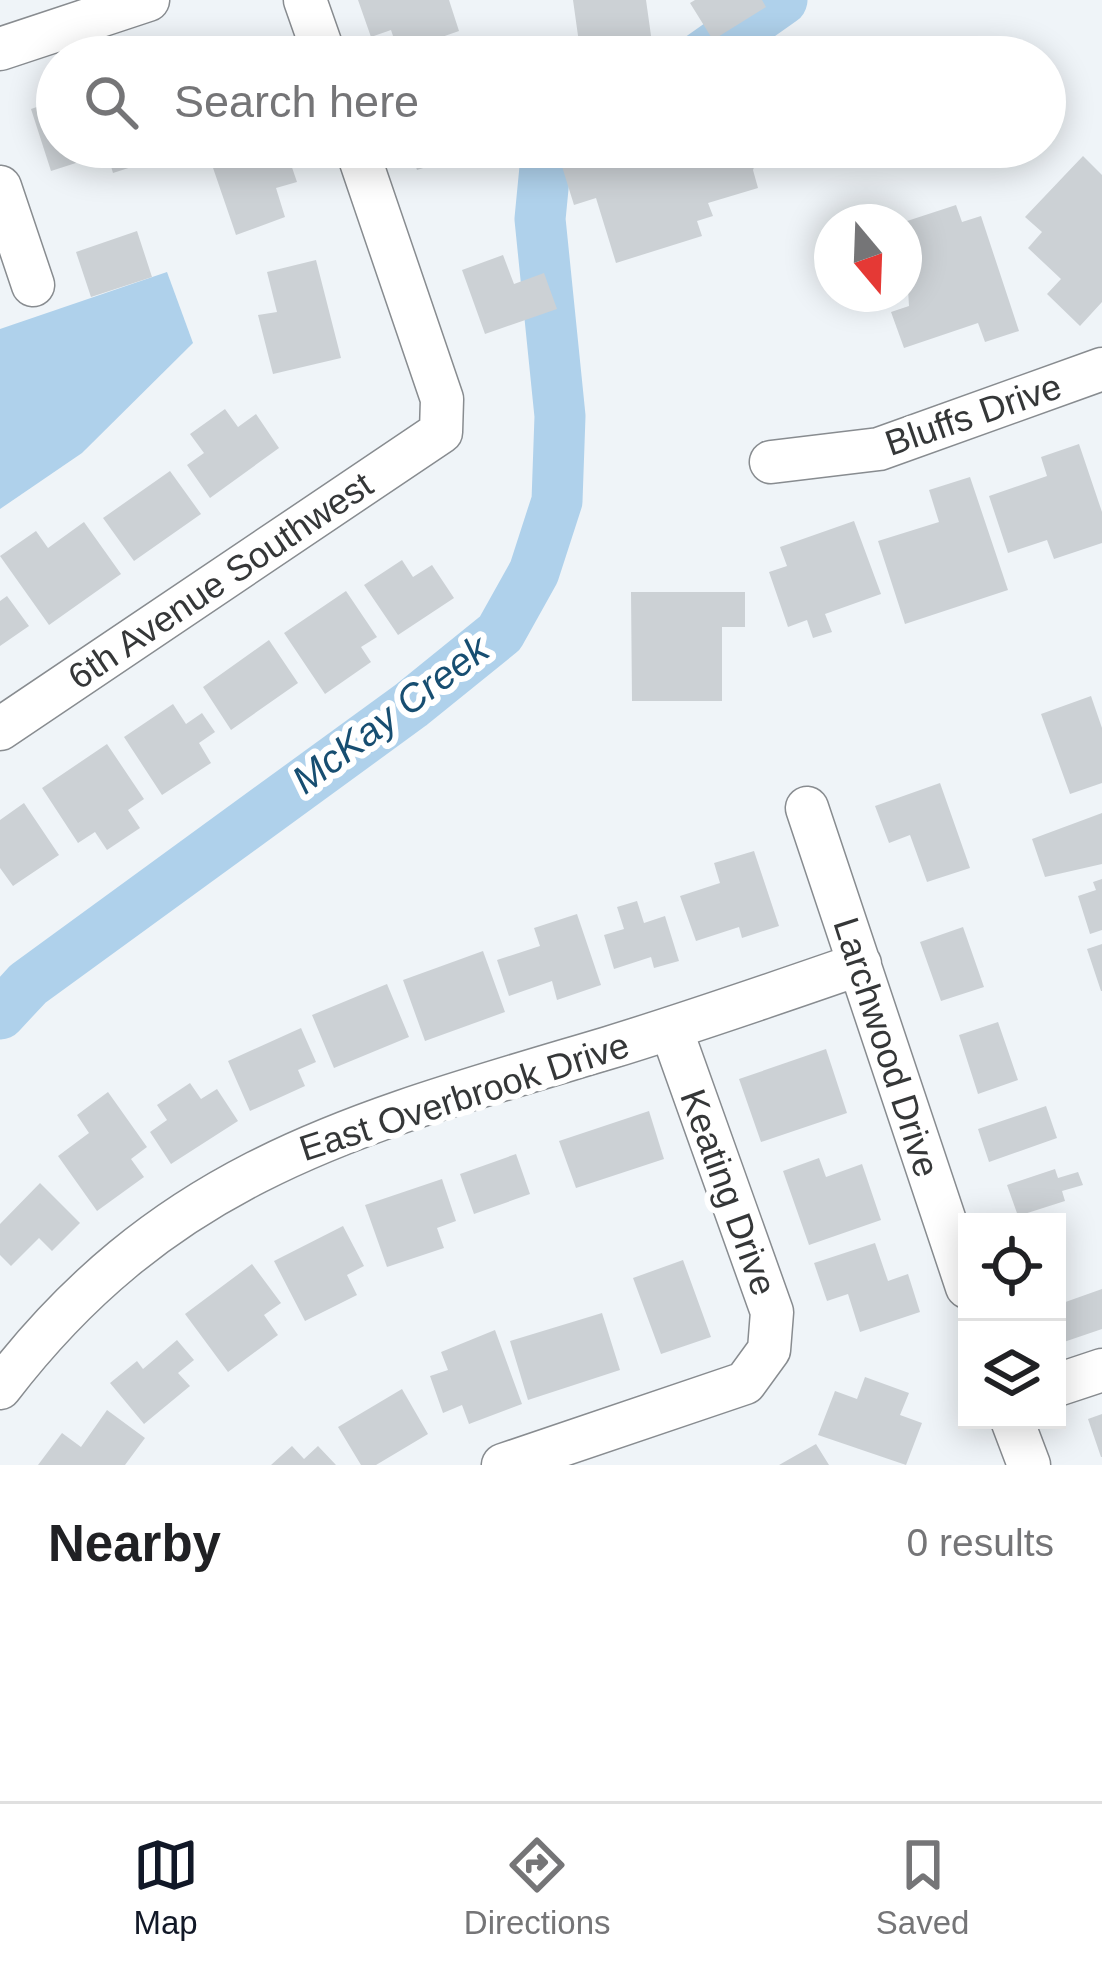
<!DOCTYPE html>
<style>
body{margin:0;font-family:Helvetica,sans-serif;background:#f6f6f6;color:#202124}
.controls{position:absolute;right:36px;bottom:36px;display:grid;overflow:hidden;border-radius:0px;box-shadow:0 6px 30px #0003}
.controls button{width:108px;height:108px;display:grid;place-items:center;padding:0;border:0;border-bottom:3px solid #e0e0e0;background:#fff;color:#202124;font:60px sans-serif}
.compass{position:absolute;left:814px;top:204px;width:108px;height:108px;border-radius:50%;background:#fff;box-shadow:0 6px 30px #0003;rotate:161deg}
.list{margin:0;padding:0;list-style:none}
h2{display:flex;justify-content:space-between;align-items:center;height:156px;margin:0;padding:0 48px;font-size:51px}
h2 small{font-size:39px;font-weight:400;color:#757577}
.icon{flex:none;width:66px;height:66px;fill:none;stroke:currentColor;stroke-width:2;stroke-linecap:round;stroke-linejoin:round}
.map{position:relative;flex:none;width:1102px;height:1465px;overflow:hidden}
.search{position:absolute;background:#fff;box-shadow:0 6px 30px #0003;left:36px;right:36px;top:36px;height:132px;display:flex;align-items:center;gap:30px;box-sizing:border-box;padding:0 42px;border-radius:66px;color:#757577;font-size:45px}
.sheet{height:336px;background:#fff}
nav{display:flex;justify-content:space-around;align-items:center;box-sizing:border-box;height:168px;border-top:3px solid #e0e0e0;background:#fff;font-size:33px;color:#757577}
nav a{display:grid;justify-items:center;gap:6px}
nav .on{color:#111827}
.map>svg:first-child{display:block}
.water{fill:#afd1eb}
.lines{fill:none;stroke-linecap:round;stroke-linejoin:round}
.river{stroke:#afd1eb;stroke-width:51}
.building{fill:#ccd1d5}
.minor-casing{stroke:#888c90;stroke-width:45}
.minor{stroke:#fff;stroke-width:42}
.labels{text-anchor:middle;stroke-width:12;stroke-linejoin:round;paint-order:stroke}
.street-label{font-size:36px;fill:#353738;stroke:#fff}
.water-label{font-size:39px;font-style:italic;fill:#174e71;stroke:#fff}
</style>
<div class="map">
<svg width="1102" height="1465" viewBox="0 0 1102 1465">
<rect width="100%" height="100%" fill="#eff4f8"/>
<path class="water" d="M167,272L193,343L82,453L0,509V329Z"/>
<g class="lines">
<path class="river" d="M701,57L782,0
M0,1014L28,984L411,705L500,633L534,572L557,501L560,416L540,219L547,147"/>
</g>
<path class="building" d="M358,0H449L459,31L439,38L445,57H400L391,30L371,37Z
M573,0H646L654,57H581Z
M695,0H762L766,7L713,40L690,3Z
M240,39L247,57H192V56Z
M57,100V147H146L150,161L113,173L107,153L51,171L31,109Z
M254,147H285L297,182L276,188L285,217L236,235L211,162Z
M409,147H454L457,157L417,170Z
M603,147H762L753,170L758,188L708,203L713,216L697,221L702,236L616,263L596,198L574,205L560,160Z
M1083,156L1102,175V302L1080,326L1047,294L1061,279L1028,248L1042,232L1025,217Z
M956,205L962,222L981,216L1019,331L985,342L978,323L904,348L891,312L909,306L904,222Z
M137,231L152,277L91,297L76,252Z
M503,255L514,284L544,273L557,309L485,334L462,270Z
M316,260L341,358L273,374L258,315L277,312L267,272Z
M225,409L238,427L256,414L279,448L210,498L187,465L204,453L190,434Z
M1079,444L1102,512V543L1054,559L1047,540L1008,553L989,496L1047,476L1041,457Z
M170,471L201,514L134,561L103,518Z
M970,477L1008,590L905,624L878,541L939,522L929,490Z
M854,521L881,594L825,614L832,632L813,638L807,620L788,627L769,572L787,566L780,547Z
M84,522L121,574L49,625L0,556L36,531L48,548Z
M402,560L413,577L432,565L454,598L398,635L364,585Z
M346,591L377,637L361,647L371,662L325,694L284,633Z
M631,592H745V627H722V701H632Z
M7,596L29,626L0,646V601Z
M269,640L298,683L231,730L203,687Z
M1091,696L1102,728V783L1070,794L1041,714Z
M173,704L186,724L202,713L215,732L199,743L211,763L162,795L124,737Z
M107,744L144,799L128,810L140,828L107,850L95,832L78,843L42,788Z
M940,783L970,868L927,882L910,835L889,843L875,806Z
M24,803L59,855L13,886L0,868V820Z
M1102,813V864L1045,877L1032,839Z
M754,851L779,926L742,938L739,927L696,941L680,896L720,883L714,863Z
M1102,879V930L1090,934L1078,896L1096,890L1093,882Z
M637,901L644,923L665,916L679,961L654,968L651,957L614,969L604,935L624,929L617,907Z
M577,914L601,985L557,1000L552,981L509,996L497,960L540,946L534,928Z
M963,927L984,987L941,1001L920,942Z
M1102,944V991H1101L1087,949Z
M483,951L505,1012L425,1041L403,980Z
M387,984L409,1037L334,1068L312,1015Z
M998,1022L1018,1080L978,1094L959,1035Z
M301,1028L316,1062L298,1070L305,1086L250,1111L228,1061Z
M826,1049L847,1113L761,1142L739,1079Z
M190,1083L201,1099L217,1089L238,1121L171,1164L150,1132L167,1120L157,1105Z
M108,1092L147,1147L131,1159L144,1177L97,1211L58,1156L89,1133L77,1115Z
M1046,1106L1057,1138L989,1162L978,1129Z
M649,1111L664,1159L576,1188L559,1141Z
M516,1154L530,1194L474,1214L460,1174Z
M819,1158L826,1177L862,1164L881,1220L809,1245L783,1171Z
M1055,1169L1058,1178L1078,1172L1083,1185L1062,1191L1065,1201L1018,1216L1007,1185Z
M442,1179L456,1221L437,1228L444,1248L387,1267L365,1205Z
M40,1183L80,1223L52,1251L39,1238L11,1266L0,1255V1224Z
M343,1226L364,1266L347,1275L357,1295L305,1321L274,1261Z
M875,1243L888,1281L908,1274L920,1312L860,1332L848,1294L827,1301L814,1263Z
M683,1260L711,1337L661,1354L633,1278Z
M252,1264L281,1303L264,1315L278,1335L228,1372L185,1314Z
M1102,1289V1329L1058,1344L1057,1305Z
M602,1313L620,1370L528,1400L510,1341Z
M495,1330L522,1404L469,1424L462,1405L443,1413L430,1376L448,1370L441,1352Z
M177,1340L194,1360L178,1373L190,1386L144,1424L110,1383L137,1361L143,1369Z
M865,1377L909,1393L900,1415L922,1423L906,1465L818,1435L835,1391L857,1399Z
M402,1389L428,1434L376,1465H361L338,1427Z
M107,1410L145,1438L125,1465H38L62,1433L81,1447Z
M1102,1414V1457H1101L1088,1419Z
M816,1444L829,1465H779Z
M292,1446L304,1459L318,1446L336,1465H271Z"/>
<g class="lines">
<defs>
<path id="minor" d="M305,0L325,57
M0,49L148,0
M0,187L33,285
M771,462L879,449L1102,369
M0,729L441,432L442,399L356,147
M807,808L967,1287
M1057,1385L1102,1370
M0,1388C168,1169 357,1123 608,1048C693,1022 776,993 860,964
M1012,1420L1029,1465
M503,1465L745,1383L769,1350L772,1312L671,1029"/>
</defs>
<use href="#minor" class="minor-casing"/>
<use href="#minor" class="minor"/>
</g>
<g class="labels">
<g class="street-label">
<text transform="translate(973 414) rotate(-19)" y="13">Bluffs Drive</text>
<text transform="translate(220 580) rotate(-34)" y="13">6th Avenue Southwest</text>
<text transform="translate(887 1047) rotate(72)" y="13">Larchwood Drive</text>
<text transform="translate(464 1096) rotate(-18)" y="13">East Overbrook Drive</text>
<text transform="translate(729 1192) rotate(70)" y="13">Keating Drive</text>
</g>
<g class="water-label">
<text transform="translate(390 714) rotate(-37)" y="14">McKay Creek</text>
</g>
</g>
</svg>
<div class="controls">
<button><svg class="icon" aria-label="locate" viewBox="0 0 24 24"><circle cx="12" cy="12" r="6"/><path d="M12 2v4M12 18v4M2 12h4M18 12h4"/></svg></button>
<button><svg class="icon" aria-label="layers" viewBox="0 0 24 24"><path d="M12 4l9 5-9 5-9-5zM3 14l9 5 9-5"/></svg></button>
</div>
<svg class="compass" viewBox="-18 -18 36 36"><path d="M0-13l5 13h-10z" fill="#e53935"/><path d="M0 13l5-13h-10z" fill="#757577"/></svg>
<div class="search"><svg class="icon" aria-label="search" viewBox="0 0 24 24"><circle cx="10" cy="10" r="6"/><path d="M15 15l6 6"/></svg>Search here</div>
</div>
<section class="sheet">
<h2>Nearby<small>0 results</small></h2>
<ul class="list">
</ul>
</section>
<nav>
<a class="on"><svg class="icon" aria-label="map" viewBox="0 0 24 24"><path d="M3 6l6-2 6 2 6-2v14l-6 2-6-2-6 2zM9 4v14M15 6v14"/></svg>Map</a>
<a><svg class="icon" aria-label="directions" viewBox="0 0 24 24"><path d="M12 3l9 9-9 9-9-9zM9 14v-3h6M13 9l2 2-2 2"/></svg>Directions</a>
<a><svg class="icon" aria-label="saved" viewBox="0 0 24 24"><path d="M7 4h10v16l-5-4-5 4z"/></svg>Saved</a>
</nav>
